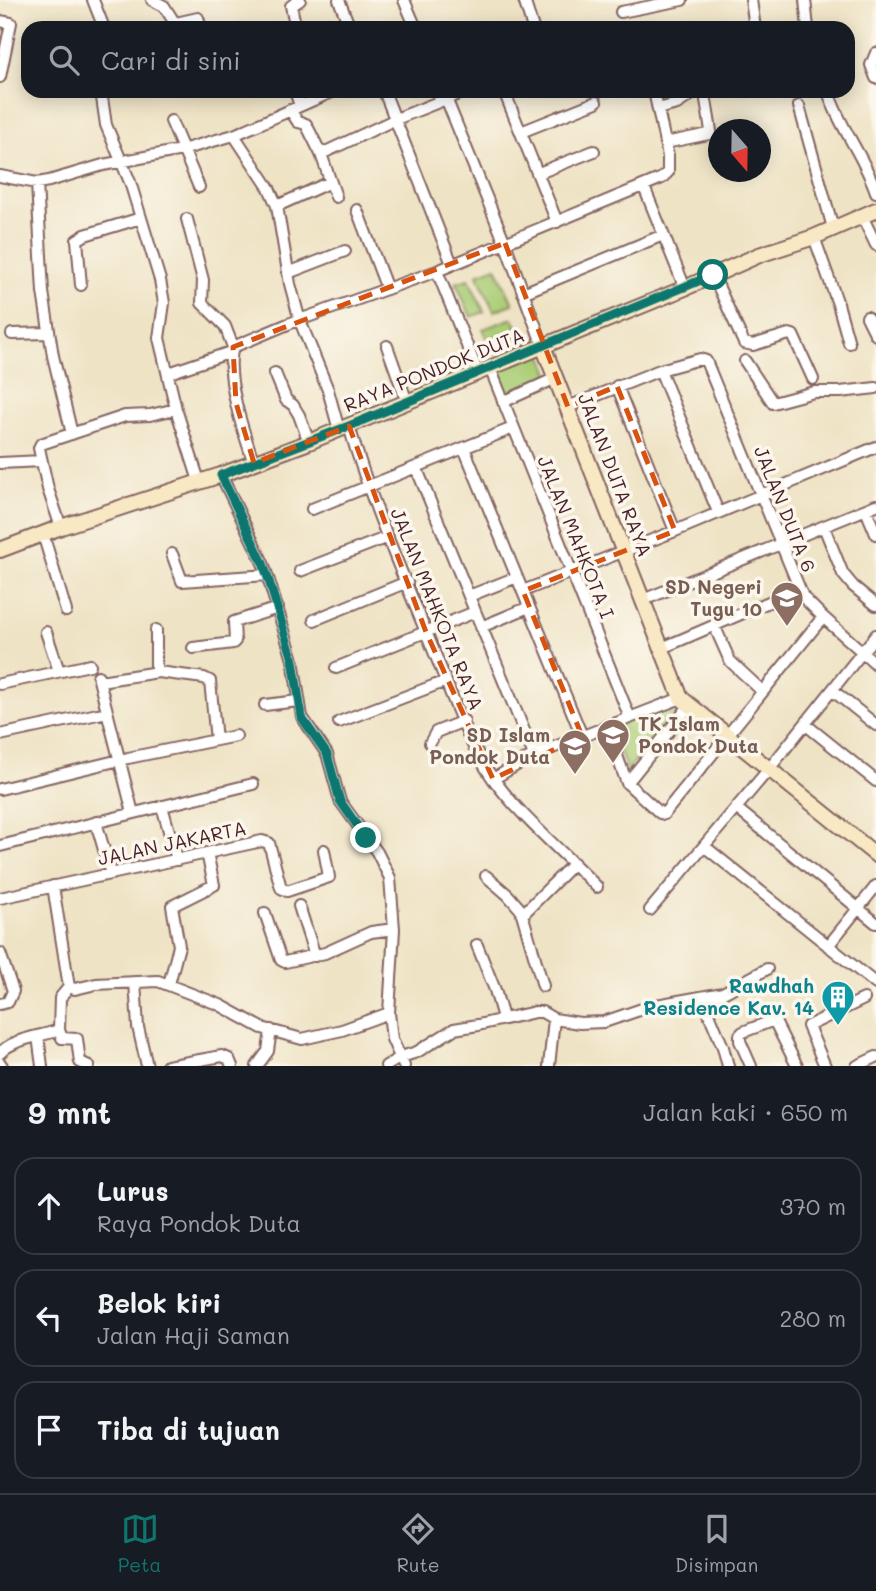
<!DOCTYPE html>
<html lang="id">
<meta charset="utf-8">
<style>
body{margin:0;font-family:Mali,sans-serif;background:#242831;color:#f1f3f6}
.compass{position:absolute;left:708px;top:119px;width:63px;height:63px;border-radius:50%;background:#171b24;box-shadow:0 4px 18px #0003;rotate:160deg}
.stop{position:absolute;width:21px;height:21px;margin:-16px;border:5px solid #0f766e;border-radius:50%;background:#fff}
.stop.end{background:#0f766e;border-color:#fff;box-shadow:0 2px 7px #0008}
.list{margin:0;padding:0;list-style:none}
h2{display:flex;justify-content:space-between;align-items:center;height:91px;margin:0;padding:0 28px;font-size:30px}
h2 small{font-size:23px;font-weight:400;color:#9ea1a6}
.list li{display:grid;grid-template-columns:46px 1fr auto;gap:21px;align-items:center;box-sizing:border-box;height:98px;margin:0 14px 14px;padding:0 14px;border:2px solid #363941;border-radius:21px}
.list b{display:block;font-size:26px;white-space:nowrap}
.list p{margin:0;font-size:23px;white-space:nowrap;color:#9ea1a6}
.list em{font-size:23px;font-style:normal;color:#9ea1a6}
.icon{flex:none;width:38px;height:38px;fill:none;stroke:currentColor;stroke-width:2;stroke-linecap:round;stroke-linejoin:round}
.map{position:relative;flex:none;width:876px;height:1066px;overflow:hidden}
.search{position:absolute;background:#171b24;box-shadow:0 4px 18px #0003;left:21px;right:21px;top:21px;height:77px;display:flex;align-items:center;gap:18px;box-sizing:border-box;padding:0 24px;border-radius:21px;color:#9ea1a6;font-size:26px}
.sheet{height:427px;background:#171b24}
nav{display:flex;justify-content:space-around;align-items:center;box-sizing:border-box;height:98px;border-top:2px solid #363941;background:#171b24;font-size:19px;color:#9ea1a6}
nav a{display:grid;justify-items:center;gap:4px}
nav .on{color:#0f766e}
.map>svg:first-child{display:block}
.green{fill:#abcd76;stroke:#7a7650;stroke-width:2}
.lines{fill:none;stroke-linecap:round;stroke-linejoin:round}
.street-casing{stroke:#846461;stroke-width:14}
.secondary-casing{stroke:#846461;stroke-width:18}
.street{stroke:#fff;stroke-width:10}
.secondary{stroke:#f8e8c3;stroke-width:14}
.route{stroke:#0f766e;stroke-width:9}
.marked{fill:none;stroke:#d8530f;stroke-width:5;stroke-dasharray:14 9;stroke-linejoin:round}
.labels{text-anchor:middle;stroke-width:7;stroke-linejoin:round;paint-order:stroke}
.street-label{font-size:19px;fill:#4a1f2b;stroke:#fbf7ec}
.education-label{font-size:19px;font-weight:bold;fill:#785e54;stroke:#fbf7ec;text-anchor:end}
.culture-label{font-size:19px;font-weight:bold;fill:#0d838f;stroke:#fbf7ec;text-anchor:end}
</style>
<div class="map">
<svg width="876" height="1066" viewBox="0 0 876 1066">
<rect width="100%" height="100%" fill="#fbf7ec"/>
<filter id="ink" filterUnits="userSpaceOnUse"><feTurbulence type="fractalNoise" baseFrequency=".0143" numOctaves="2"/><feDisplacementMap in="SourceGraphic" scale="14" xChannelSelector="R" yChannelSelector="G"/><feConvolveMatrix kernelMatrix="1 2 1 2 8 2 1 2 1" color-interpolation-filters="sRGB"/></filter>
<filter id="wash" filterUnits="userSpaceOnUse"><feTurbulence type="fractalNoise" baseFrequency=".00686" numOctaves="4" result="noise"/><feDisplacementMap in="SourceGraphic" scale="28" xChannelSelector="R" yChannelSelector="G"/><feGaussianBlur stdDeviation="1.57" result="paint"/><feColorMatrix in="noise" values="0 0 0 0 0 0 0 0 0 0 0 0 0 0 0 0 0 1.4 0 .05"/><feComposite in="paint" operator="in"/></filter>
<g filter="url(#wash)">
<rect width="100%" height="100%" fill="#efe3c5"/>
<path class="green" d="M496,267L513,304L494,311L477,274Z
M469,279L484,312L471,317L456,283Z
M513,318L523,341L493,354L483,329Z
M541,351L550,374L506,393L499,370Z
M681,703L627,771L610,725Z"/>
</g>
<g filter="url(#ink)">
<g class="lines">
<defs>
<path id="street" d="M93,0L104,28
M152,0L164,6L178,28
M339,0L350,28
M404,0L416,28
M524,0L533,28
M751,0L755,28
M805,0L808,28
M621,12L682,0
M0,21L11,23L0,77
M176,23L198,18L201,28
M296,28L291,6L300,0
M876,53L871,65L876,78
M101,91L106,125L130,182L160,280L164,303L159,338L176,409L199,481
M295,91L300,106
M384,91L452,264
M443,91L505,243L543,346
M504,91L557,222
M828,91C839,127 864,156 876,192
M799,106L833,228
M658,109L677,104L697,91
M290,110L298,122L306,124L321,154
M171,121L199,187
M521,132L596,102
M234,135L334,91
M665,143L709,134L711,131L706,100
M539,173L594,151
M0,176L37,183L49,181L103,165L182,150L234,135L269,188L277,206L290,284L300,321L328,390L339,430
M37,183L43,292L53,356L72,434
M644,187L685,288
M336,197L321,154L396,119L466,91
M277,206L330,182
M357,210L387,289
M862,216L876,245
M187,219L203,280L202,303L225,326L233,347L288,324L437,271L662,178L668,172V156L654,91
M814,237L838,304L849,343
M437,271L478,373
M288,273L345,251
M713,275L744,343L753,345L789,334L793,335L813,379
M81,285L77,240L85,235L141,218
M523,293L663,235
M867,317L876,335
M12,334L48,333
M387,346L407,402
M233,347C224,376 244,434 254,463
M745,361L773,403L814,392H840L876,388
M490,368L630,718
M660,370L718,512
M169,373L231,352
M275,373L286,400L293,405L299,415L309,442
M617,386L675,531
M503,402L556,378
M568,407L660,370L700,359L706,361L803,597L823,617L876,664
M349,426C372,506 406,582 437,659C453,698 469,746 494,780C523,819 563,852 597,887
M464,448L582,736
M0,463L42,461
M416,467L534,755
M221,475L263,563L269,581L293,660L302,717L327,754L340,801L377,852L390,878L394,929L389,1013L392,1039L404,1066
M312,509L513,428
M866,510L876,534
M61,527L48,489L39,448L41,444L125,416L150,415L176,409
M824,527L843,574L853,586L876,605
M43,534L66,611
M172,554L182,581L267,575
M300,571L388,537
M523,591L675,531L876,447
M469,596L517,577
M643,600L876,505
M314,620L407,582
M714,625L730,661L762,691
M481,627L529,607
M156,630V668L158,672L204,678L210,681L216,740
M46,632L59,671
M193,648L233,643L235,641L234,622L278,608
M662,648L799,589
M336,668L475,612
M98,676L133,813
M100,681L158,672
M0,684L90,665
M832,690L876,725
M265,705L298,701
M339,722L446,681
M805,724L876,781
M606,726L627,783L660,813L664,814L823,617
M0,735L107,712
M430,743L436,732L464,721
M493,779L534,755L681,698
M627,783L690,705
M0,789L128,758L236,736
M162,806L177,860
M736,808L876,923
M96,822L111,874
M0,846L253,784
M704,846L876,984
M486,876L508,895L521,910L543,986
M0,898L262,841L269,843L281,888L287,891L329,877L324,850
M299,906L315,956
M650,910L769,769L876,635
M265,913L281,960L285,962L325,953L371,932L394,929
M523,914L574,863
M477,945L495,990L503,1018
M828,946L876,886
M0,953L13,991L8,1002L0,1004
M135,982L138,1027L147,1066
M169,984L179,946L172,906L214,885L207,853
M69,987L75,989L96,984L158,981L220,1005L262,1028L302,1039L342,1030L389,1013
M702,997L723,1047L728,1066
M59,1030L62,1038L77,1039L80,1062L89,1066
M38,1036L42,1066
M0,1053C14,1038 40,1037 59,1030L60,998L69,987L53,886
M0,1063L2,1066
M167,1066L222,1056L229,1059L232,1066
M257,1066L268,1051L271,1030
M386,1066L401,1057L417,1052L454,1029L478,1025L535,1012H542L554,1019L580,1023L604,1022L651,1006L723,993L767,969
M549,1066L554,1019
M751,1066L740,1041V1035L743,1032L774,1020L797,1066
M825,1066L808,1026L864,999
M857,1066L876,1057"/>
<path id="secondary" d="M543,346L681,698L876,855
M0,550L61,527L221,475L309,442L685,288L759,255L814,237L876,210"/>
</defs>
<use href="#street" class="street-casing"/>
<use href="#secondary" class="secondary-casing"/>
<use href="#street" class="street"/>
<use href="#secondary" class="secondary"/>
</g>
</g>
<g class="lines" filter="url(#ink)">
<path class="route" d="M366,838L340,801L327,754L302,718L293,660L269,581L263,563L221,475L349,426L713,275"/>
</g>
<path class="marked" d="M505,243L568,407L617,386L675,531L523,591L582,736L493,779L426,632L349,426L254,463L236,403L233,347Z"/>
<defs>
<symbol id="school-pin" viewBox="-11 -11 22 30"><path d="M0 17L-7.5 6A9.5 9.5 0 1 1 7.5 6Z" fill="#8d6e63" stroke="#fbf7ec"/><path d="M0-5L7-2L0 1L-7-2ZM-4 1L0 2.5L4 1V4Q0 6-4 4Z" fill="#fff"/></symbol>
<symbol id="building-pin" viewBox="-11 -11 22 30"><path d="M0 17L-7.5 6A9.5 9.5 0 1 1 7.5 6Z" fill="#0f9aa8" stroke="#fbf7ec"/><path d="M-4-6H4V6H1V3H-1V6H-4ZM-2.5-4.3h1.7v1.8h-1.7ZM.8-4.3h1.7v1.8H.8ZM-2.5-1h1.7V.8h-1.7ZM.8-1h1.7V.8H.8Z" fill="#fff"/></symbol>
</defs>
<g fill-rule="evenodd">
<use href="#school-pin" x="768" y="579" width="38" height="52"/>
<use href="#school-pin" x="594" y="716" width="38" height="52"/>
<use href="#school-pin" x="556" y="727" width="38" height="52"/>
<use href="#building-pin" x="819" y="978" width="38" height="52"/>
</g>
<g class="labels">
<g class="street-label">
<text transform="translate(434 370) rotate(-22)" y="7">RAYA PONDOK DUTA</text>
<text transform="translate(615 475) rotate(69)" y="7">JALAN DUTA RAYA</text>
<text transform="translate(785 509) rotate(68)" y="7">JALAN DUTA 6</text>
<text transform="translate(576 537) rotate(68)" y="7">JALAN MAHKOTA I</text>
<text transform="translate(437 609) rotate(68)" y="7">JALAN MAHKOTA RAYA</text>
<text transform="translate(172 843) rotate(-12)" y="7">JALAN JAKARTA</text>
</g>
<g class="education-label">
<text x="762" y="594">SD Negeri<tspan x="762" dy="22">Tugu 10</tspan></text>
<text x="638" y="731" text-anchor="start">TK Islam<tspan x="638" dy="22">Pondok Duta</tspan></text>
<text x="550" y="742">SD Islam<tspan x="550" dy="22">Pondok Duta</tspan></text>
</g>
<g class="culture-label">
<text x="814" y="993">Rawdhah<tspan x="814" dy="22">Residence Kav. 14</tspan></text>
</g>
</g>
</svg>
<svg class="compass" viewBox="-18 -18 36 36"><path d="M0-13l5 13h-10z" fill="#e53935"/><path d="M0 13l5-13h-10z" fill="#9ea1a6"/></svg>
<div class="stop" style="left:713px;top:275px"></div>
<div class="stop end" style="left:366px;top:838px"></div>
<div class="search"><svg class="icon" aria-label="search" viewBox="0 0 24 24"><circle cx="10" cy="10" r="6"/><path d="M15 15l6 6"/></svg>Cari di sini</div>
</div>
<section class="sheet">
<h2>9 mnt<small>Jalan kaki · 650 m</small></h2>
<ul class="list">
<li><svg class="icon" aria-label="ahead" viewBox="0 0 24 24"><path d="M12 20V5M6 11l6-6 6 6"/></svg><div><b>Lurus</b><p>Raya Pondok Duta</p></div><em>370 m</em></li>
<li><svg class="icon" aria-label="left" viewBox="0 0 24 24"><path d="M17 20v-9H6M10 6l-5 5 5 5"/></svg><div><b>Belok kiri</b><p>Jalan Haji Saman</p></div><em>280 m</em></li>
<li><svg class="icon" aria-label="arrive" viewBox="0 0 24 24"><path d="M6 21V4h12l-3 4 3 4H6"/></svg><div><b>Tiba di tujuan</b></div></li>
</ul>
</section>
<nav>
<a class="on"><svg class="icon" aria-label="map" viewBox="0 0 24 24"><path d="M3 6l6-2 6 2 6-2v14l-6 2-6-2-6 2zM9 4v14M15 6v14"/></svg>Peta</a>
<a><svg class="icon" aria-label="directions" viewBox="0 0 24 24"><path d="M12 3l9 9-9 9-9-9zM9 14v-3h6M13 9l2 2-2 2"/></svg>Rute</a>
<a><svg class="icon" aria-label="saved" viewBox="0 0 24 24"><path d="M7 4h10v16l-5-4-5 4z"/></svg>Disimpan</a>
</nav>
